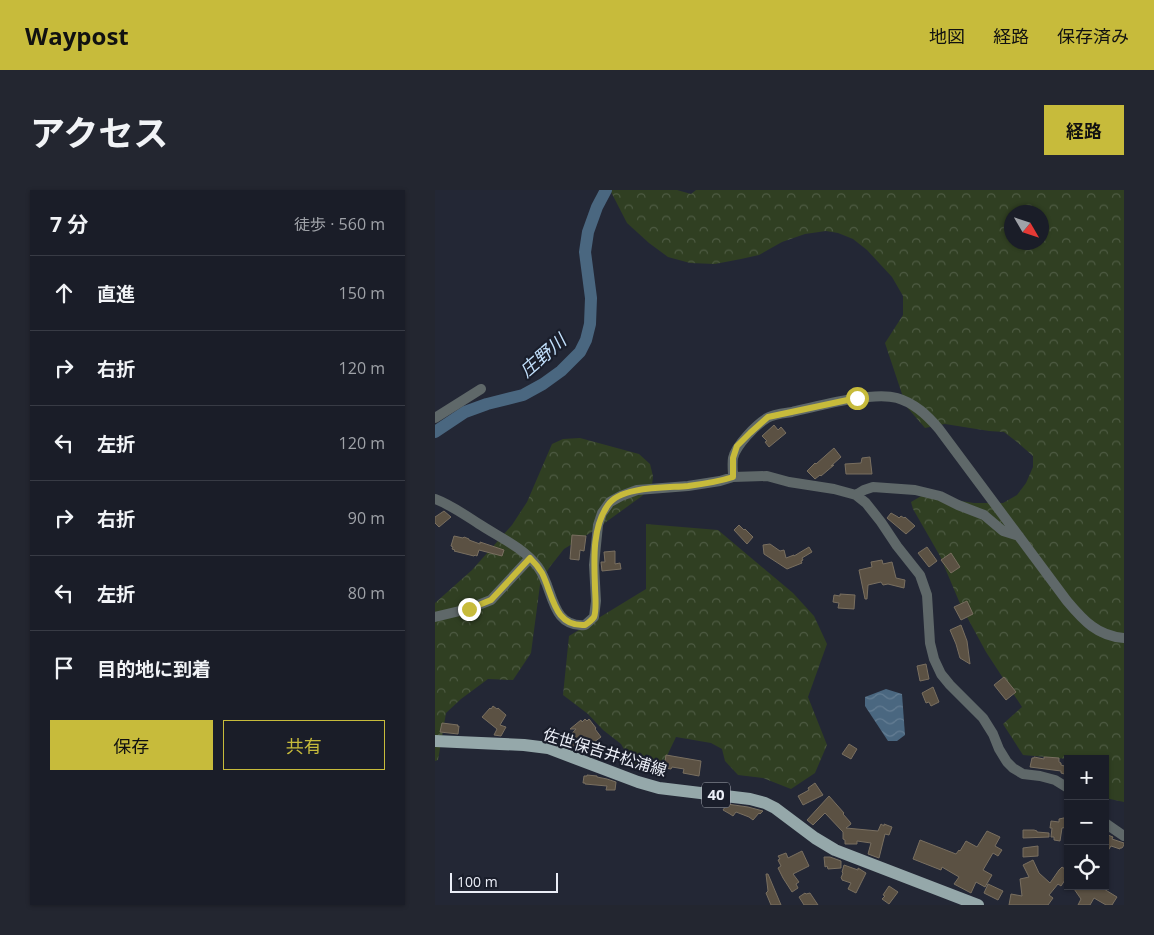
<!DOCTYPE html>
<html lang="ja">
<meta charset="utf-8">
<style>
body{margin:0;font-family:"Open Sans","Noto Sans JP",sans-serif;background:#232630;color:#f1f3f6}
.controls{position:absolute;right:15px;bottom:15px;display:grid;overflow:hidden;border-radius:0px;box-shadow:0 1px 4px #0004}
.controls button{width:45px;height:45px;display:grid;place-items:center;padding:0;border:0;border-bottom:1px solid #383b45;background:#1a1d28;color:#f1f3f6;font:25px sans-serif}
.compass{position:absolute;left:569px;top:15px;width:45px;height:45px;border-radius:50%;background:#1a1d28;box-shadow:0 1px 4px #0004;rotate:129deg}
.scale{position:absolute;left:15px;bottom:12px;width:108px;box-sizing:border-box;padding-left:5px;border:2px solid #ebeef7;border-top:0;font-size:14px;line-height:18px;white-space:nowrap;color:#ebeef7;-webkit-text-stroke:4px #1a1e2b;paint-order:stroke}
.stop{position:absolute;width:15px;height:15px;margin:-11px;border:4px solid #c7bb3b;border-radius:50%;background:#fff}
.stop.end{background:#c7bb3b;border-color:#fff;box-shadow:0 1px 5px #0008}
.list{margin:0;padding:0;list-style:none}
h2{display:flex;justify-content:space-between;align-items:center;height:65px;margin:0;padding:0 20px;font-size:21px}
h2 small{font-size:16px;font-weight:400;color:#9fa2a8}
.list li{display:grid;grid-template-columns:32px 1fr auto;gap:15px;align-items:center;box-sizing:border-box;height:75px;padding:0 20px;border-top:1px solid #383b45}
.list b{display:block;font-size:19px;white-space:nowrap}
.list em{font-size:16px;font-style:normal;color:#9fa2a8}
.actions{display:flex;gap:10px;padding:15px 20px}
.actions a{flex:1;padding:11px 0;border:1px solid #c7bb3b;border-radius:0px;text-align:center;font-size:18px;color:#c7bb3b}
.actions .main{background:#c7bb3b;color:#111}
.icon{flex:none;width:28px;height:28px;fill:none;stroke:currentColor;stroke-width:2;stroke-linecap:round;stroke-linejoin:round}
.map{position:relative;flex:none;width:689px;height:715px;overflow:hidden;border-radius:0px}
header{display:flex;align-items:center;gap:30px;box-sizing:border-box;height:70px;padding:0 25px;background:#c7bb3b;color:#111}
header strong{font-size:24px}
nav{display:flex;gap:28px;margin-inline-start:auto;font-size:18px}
.intro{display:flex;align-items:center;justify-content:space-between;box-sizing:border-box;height:120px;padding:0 30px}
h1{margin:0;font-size:35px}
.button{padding:12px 22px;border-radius:0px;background:#c7bb3b;color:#111;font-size:18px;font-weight:700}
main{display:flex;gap:30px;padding:0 30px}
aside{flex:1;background:#1a1d28;border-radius:0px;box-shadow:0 1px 4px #0004}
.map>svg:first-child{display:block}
.forest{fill:url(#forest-crowns);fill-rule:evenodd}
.water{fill:url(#water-waves)}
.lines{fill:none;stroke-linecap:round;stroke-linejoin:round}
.river{stroke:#4a6780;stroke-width:12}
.building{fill:#5b5143;stroke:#796f60}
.minor{stroke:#5f6869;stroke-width:10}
.major{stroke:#95a8aa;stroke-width:12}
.route{stroke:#c7bb3b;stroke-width:6}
.labels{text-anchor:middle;stroke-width:4.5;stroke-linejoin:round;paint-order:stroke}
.shield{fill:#1a1e2b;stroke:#acb0ba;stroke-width:1}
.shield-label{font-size:15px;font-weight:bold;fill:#ebeef7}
.street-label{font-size:16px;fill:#ebeef7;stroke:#1a1e2b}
.water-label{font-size:18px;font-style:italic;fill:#c3e1fd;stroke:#1a1e2b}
</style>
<header>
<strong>Waypost</strong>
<nav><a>地図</a><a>経路</a><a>保存済み</a></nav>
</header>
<div class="intro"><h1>アクセス</h1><a class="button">経路</a></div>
<main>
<aside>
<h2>7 分<small>徒歩 · 560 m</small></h2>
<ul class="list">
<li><svg class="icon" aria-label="ahead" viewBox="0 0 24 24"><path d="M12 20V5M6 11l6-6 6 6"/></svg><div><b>直進</b></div><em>150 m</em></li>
<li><svg class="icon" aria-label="right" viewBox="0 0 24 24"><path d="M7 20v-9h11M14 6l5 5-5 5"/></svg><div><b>右折</b></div><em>120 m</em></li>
<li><svg class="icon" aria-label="left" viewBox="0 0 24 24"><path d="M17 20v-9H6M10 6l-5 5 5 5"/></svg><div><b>左折</b></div><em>120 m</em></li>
<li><svg class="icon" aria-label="right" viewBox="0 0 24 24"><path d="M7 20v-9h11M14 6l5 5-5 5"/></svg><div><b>右折</b></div><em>90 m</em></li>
<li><svg class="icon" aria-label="left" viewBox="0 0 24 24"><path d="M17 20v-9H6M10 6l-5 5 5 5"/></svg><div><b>左折</b></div><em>80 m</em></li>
<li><svg class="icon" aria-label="arrive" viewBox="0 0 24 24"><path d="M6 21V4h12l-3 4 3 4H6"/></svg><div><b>目的地に到着</b></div></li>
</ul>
<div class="actions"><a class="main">保存</a><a>共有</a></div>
</aside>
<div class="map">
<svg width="689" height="715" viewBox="0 0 689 715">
<defs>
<pattern id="forest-crowns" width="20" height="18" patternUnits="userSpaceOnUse" patternTransform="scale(1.25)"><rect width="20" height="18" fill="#303f22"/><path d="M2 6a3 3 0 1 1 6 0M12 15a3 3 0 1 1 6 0" fill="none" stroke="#4e5b43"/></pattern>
<pattern id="water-waves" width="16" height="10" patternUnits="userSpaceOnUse" patternTransform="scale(1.25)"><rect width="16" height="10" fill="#4a6780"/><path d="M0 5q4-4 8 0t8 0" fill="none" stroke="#647d93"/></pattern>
</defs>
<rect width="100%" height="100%" fill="#232735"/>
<path class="forest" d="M175,0H242L256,4L261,0H689V612L670,608V569H633L588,565L568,534L587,517L551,462L526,416L505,366L478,319L476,312L488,305L539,313H568L582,305L591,293L598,277V266L582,252L569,242L554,241L510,234L490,238L471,216L450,153L468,125V106L457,87L432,60L418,49L403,43L391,41L370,44L347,52L324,65L306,69L280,74L255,73L233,67L214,53L192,33ZM576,22H606V52H576Z
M145,248L204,264L215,274L218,286L217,295L207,306L160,340L129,359L114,378L105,395L96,463L78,490L53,489L26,509L11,523L3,570L0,571V413L37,380L77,335L92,312L117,254L128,249Z
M211,334L283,340L358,403L379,426L392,454L373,507L392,555L380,583L356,599L328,588L303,585L290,571L287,559L276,553L241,547L230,570L218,577L206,579L194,568L186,554L168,540L153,524L128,505L134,446L211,399Z"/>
<path class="water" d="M451,499L467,504L470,545L462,551H453L430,516V507Z"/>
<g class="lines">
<path class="river" d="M0,242L30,222L52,214L88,205L108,194L126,181L145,162L151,150L155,134L156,108L150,62L153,42L162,17L171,0"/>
</g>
<path class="building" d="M339,235L343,240L346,237L351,243L334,257L330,252L332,251L327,246Z
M399,258L406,267L396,276L399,275L386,286L385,285L380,289L372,281L380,273L381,274Z
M435,267L437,284H411L410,274L426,273L427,268Z
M9,321L16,327L4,337L0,333V327Z
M456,323L463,327L464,328L466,326L469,328L470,327L480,336L471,344L452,328Z
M304,335L309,340L310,339L318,347L312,354L299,340Z
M137,345L151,346L149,361L145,360L144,370L135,369Z
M19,346L28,348L29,347L34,349V350L45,354V352L69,360L67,366L44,360L42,366L40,365L39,366L19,361L20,360L17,359L18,357L16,356Z
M335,354L345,361L349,360L351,368L359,365V366L374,357L377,362L367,368L368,370L366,371L367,373L352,379L329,364L328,355Z
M492,357L502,371L494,377L483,363Z
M180,361V374L185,373L186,379L167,381L166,372H170L169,362Z
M516,363L525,377L516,383L506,370Z
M447,370L448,374L457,372L461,388L470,390L469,398L453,394L448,395L446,392L433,395L432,409H430L424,380L437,377L436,372Z
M405,404L420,405L419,419L403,418L404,413L398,412L399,405L405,406Z
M532,411L538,424L526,430L519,417Z
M526,435L532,451L535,474L525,468L521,454L515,440Z
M491,474L494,489L485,491L482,476Z
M569,487L581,502L571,510L559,495Z
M498,497L504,512L496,516L494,512L491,513L487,503Z
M58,516L62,519L63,518L71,525L65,535L71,537L66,546L59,545L62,539L47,527L55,518L56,519Z
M150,529L152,531L154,529L161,538L160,539L166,547L155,555L159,558L155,563L146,556L142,560L131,550L141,539H135L146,530L147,532Z
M7,533L23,535L22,536H24L23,544L5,542Z
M414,554L422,559L416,569L407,564Z
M231,565L266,571L264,586L248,583L249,579L237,577L236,579L229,578Z
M599,567L609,569V567H611L624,568V572L626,573V575L633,577V585L626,583V581L595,577L597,568H599Z
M152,585L162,586V587L172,589L181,592L180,600H171L172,596L150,594V593H148L149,586H152Z
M380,593L388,605L368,615L363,606L374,600L373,598Z
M394,606L409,623L408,624L415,632L416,634L411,638L443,641L446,634L449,636V634L457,637L454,645L450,644L444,668L433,664L436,653L422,651V654H410V650L408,649V642L390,623L378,635L372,630Z
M292,614L313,617L328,621L325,624L324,623L318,630L314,627L301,622L298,626L295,624L288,620Z
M633,627V637L627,638L625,651L619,650V647H616L617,638H615L616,631L624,632V629Z
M588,640H599L602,641V642L614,643V647L588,648Z
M552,641L565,647L560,656L567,660L563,666L558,663L548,680L557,685L550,697L541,692L536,703L519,694L524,687L507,677L506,680L478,669L485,650L521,664L524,660L525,661L531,651L542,657Z
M673,645L678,647L677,649L689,653V655L687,658H685V659L676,656L670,665V650Z
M603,656V666L588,667V658Z
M367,661L374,676L358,684L364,692L361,694L363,698L357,702L348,688L343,678L346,676L343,670L345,669L343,666L351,663L353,668Z
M389,667H395L406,671V678L393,679L392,676L390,677Z
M598,670L604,683L615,693L624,680L627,677L633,681V684L629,689L630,690L626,696L623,694L614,705L618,708L613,715H574L576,704L587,706L585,689L594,687L588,675Z
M409,675L423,680V678L431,683L421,703L413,699L416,693L407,690V689L406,688L408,683L407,682Z
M331,684H333L346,715H336L331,703L333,701Z
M553,694L568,701L563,710L549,703Z
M454,696L463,702L454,714L447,709L450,706L448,705Z
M637,696H664L682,707L677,715H671L659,708L655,715H643L646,709Z
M370,703L371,704L375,703L383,715H369L364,707Z"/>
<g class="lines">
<path class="minor" d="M0,228L46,199
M298,287C298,281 297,274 298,268C301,255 321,235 332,228C338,224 350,223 357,222C383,216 438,201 462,208C480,213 493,226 504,239L632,411C648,430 662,446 689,448
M421,305L429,300L438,297L480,300L505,306L523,315L549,325L568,341L584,346
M0,309C16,315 30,325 44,334C64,347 89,358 103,377C119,398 115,438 150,435L159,427L161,411L159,375L163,335L167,323L175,312L186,306L202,300L253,296L285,291L298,287L332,286L354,292L399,299L421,305L431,313L446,332L462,356L485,385L492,405L495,453L499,469L506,484L515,495L548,528L558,544L564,559L572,572L578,578L588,584L605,586L620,590L633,598
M0,427L33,419L56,410L95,368
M670,633L689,646"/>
<path class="major" d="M0,551L89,555L113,558L203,592L224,598L315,609L330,613L340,618L380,648L400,660L543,715"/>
</g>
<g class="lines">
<path class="route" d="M34,419L56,410L95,368C100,373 104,378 107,383C118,405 119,437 150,435C153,433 157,430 159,427C162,420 160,404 160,397C159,370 157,337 173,315C185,296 232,298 253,296C268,294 283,292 298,287V268L302,256L315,243L333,227L422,208"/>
</g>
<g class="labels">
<rect class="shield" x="267" y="592.5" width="28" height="25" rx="4"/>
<g class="shield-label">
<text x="281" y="610">40</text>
</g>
<g class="street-label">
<text transform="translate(170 562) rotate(17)" y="6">佐世保吉井松浦線</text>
</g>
<g class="water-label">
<text transform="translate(108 166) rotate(-41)" y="6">庄野川</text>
</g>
</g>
</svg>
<div class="controls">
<button>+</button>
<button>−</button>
<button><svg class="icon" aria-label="locate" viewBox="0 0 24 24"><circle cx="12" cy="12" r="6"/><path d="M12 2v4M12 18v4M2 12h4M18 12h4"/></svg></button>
</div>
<svg class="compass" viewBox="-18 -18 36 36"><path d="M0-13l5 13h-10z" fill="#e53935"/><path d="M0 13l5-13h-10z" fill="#9fa2a8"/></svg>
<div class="scale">100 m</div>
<div class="stop" style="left:422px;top:208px"></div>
<div class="stop end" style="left:34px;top:419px"></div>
</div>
</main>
